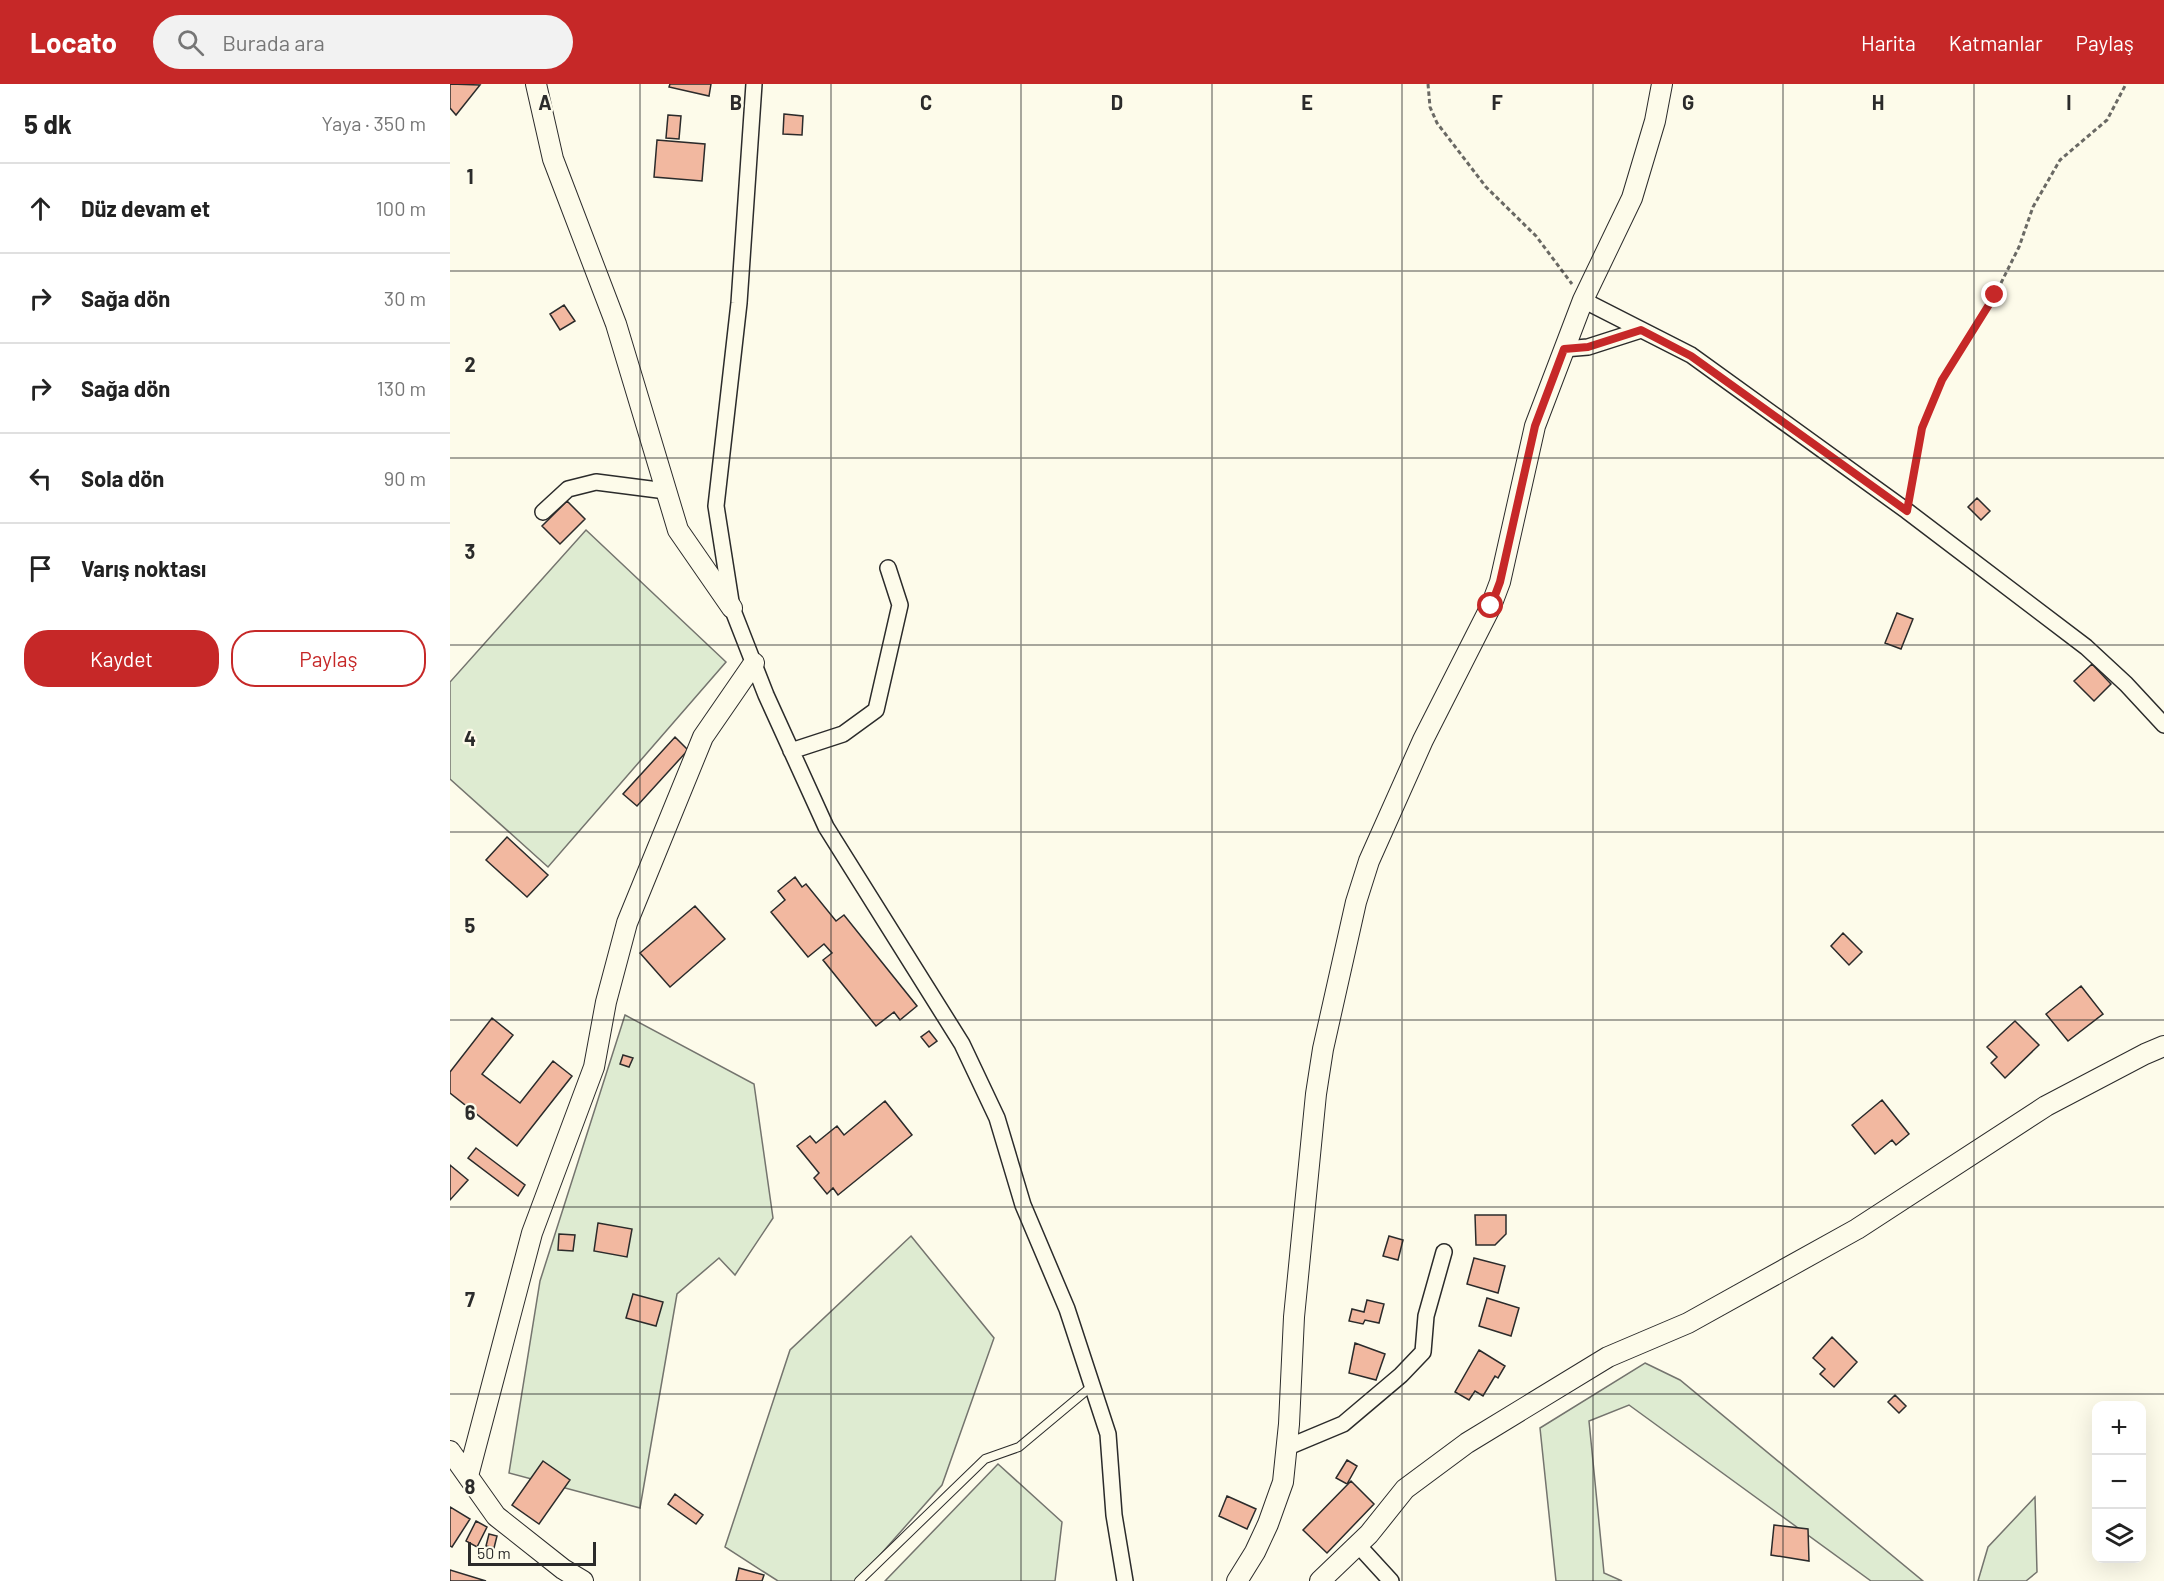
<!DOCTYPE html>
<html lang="tr">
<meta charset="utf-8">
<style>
body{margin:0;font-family:Barlow,sans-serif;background:#f2f2f2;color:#222}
.controls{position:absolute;right:18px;bottom:18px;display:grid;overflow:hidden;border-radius:12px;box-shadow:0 6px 24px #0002}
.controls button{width:54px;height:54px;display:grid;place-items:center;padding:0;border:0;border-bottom:2px solid #e0e0e0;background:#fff;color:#222;font:30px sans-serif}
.scale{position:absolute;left:18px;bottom:15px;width:128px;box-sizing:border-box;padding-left:6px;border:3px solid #2b2b2b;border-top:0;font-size:16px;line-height:21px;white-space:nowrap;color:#2b2b2b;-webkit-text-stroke:4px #fdfbea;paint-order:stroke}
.stop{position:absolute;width:18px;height:18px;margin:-14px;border:4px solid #c62828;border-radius:50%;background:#fff}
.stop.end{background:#c62828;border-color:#fff;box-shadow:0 2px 6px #0008}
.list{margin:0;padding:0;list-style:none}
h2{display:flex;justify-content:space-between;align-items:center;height:78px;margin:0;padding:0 24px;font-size:26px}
h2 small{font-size:20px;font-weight:400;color:#767676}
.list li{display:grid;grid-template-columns:39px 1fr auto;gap:18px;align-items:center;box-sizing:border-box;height:90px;padding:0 24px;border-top:2px solid #e0e0e0}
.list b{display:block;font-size:22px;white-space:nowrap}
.list em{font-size:20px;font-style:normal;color:#767676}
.actions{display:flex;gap:12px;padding:18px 24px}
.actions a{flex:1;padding:14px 0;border:2px solid #c62828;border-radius:24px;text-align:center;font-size:21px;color:#c62828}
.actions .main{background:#c62828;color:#fff}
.icon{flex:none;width:33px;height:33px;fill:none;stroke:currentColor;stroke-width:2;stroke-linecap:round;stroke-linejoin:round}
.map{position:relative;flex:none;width:1714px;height:1497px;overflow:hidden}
header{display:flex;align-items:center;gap:36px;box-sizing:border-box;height:84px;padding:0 30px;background:#c62828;color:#fff}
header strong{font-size:28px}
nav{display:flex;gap:33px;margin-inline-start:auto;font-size:21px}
.search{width:420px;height:54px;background:#f2f2f2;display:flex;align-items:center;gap:15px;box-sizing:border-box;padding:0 21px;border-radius:33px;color:#767676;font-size:22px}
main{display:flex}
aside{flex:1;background:#fff}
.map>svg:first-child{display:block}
.green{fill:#deebd1;stroke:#74746e;stroke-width:1.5}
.building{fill:#f2b8a0;stroke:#2b2b2b;stroke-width:1.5}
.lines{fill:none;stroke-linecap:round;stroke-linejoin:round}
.service-casing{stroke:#2b2b2b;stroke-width:10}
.minor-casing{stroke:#2b2b2b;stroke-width:18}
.tertiary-casing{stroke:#2b2b2b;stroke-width:22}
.path{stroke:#6a6964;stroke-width:3;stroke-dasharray:4.5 3;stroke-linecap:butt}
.service{stroke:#fdfbea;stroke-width:8}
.minor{stroke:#fdfbea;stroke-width:15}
.tertiary{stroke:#fdfbea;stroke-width:20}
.route{stroke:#c62828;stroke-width:8}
.grid{fill:none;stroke:#2b2b2b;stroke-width:1.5;stroke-opacity:0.55}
.grid-label{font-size:20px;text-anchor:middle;font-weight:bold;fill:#2b2b2b;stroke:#fdfbea;stroke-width:4.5;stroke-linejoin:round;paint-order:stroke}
</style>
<header>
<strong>Locato</strong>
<div class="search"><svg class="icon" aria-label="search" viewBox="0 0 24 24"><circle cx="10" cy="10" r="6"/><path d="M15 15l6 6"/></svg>Burada ara</div>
<nav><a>Harita</a><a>Katmanlar</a><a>Paylaş</a></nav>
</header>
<main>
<aside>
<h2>5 dk<small>Yaya · 350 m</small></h2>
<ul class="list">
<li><svg class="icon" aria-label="ahead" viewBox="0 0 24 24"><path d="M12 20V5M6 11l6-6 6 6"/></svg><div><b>Düz devam et</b></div><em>100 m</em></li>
<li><svg class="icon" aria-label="right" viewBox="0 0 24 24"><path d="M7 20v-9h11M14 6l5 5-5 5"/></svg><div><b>Sağa dön</b></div><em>30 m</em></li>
<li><svg class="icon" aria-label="right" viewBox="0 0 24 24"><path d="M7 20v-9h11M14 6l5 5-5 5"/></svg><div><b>Sağa dön</b></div><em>130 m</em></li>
<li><svg class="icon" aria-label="left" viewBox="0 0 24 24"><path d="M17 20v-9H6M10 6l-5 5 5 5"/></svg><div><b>Sola dön</b></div><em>90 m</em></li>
<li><svg class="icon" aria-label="arrive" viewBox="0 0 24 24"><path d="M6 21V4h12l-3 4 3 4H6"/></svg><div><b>Varış noktası</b></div></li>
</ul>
<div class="actions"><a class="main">Kaydet</a><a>Paylaş</a></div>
</aside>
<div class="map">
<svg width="1714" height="1497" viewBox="0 0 1714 1497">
<rect width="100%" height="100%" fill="#fdfbea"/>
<path class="green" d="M136,446L276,578L98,783L0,695V598Z
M175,931L304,1000L323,1134L285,1191L269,1174L227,1210L190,1424L59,1389L90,1197Z
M461,1152L544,1254L492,1401L407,1497H328L275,1463L340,1266Z
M1195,1279L1230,1296L1473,1497H1421L1179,1321L1139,1337L1154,1489L1172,1497H1106L1090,1344Z
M548,1380L612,1438L605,1497H435Z
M1585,1413L1587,1488L1576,1497H1528L1538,1463Z"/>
<path class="building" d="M0,0L30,1L6,31L0,24Z
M220,0H261L259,12L219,3Z
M334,30L353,32L352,51L333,50Z
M218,31L231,32L229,55L216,54Z
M207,56L255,60L252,97L204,93Z
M114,221L125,237L110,246L100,230Z
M1527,414L1540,427L1531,436L1518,423Z
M117,417L135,435L110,460L92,442Z
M1447,529L1463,535L1451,565L1435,559Z
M1642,580L1661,600L1644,617L1624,597Z
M225,653L238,666L187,722L173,710Z
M57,753L98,791L77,813L36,776Z
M345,793L352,803L356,800L386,837L394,831L467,922L450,936L444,928L426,942L373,876L382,869L374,860L358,873L321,828L335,816L328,807Z
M245,822L275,855L220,903L190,869Z
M1393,849L1412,868L1399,881L1381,862Z
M1631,902L1653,930L1618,957L1596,930Z
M42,934L63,951L32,990L70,1019L103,977L122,992L67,1062L0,1009V988Z
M1565,937L1589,961L1555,994L1541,979L1547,973L1537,963Z
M479,947L487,957L479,963L471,953Z
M173,971L183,974L179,983L170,980Z
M1432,1016L1459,1050L1446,1061L1442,1056L1425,1070L1402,1041Z
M435,1017L462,1051L388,1111L383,1104L377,1110L364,1094L369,1089L347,1062L360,1052L366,1059L387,1042L394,1051Z
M26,1064L75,1101L68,1112L18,1074Z
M0,1081L18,1096L0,1116Z
M1025,1131H1056V1150L1045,1161H1026Z
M148,1139L182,1145L177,1173L144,1167Z
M109,1150L125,1151L123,1167L108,1166Z
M939,1152L953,1156L948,1176L933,1172Z
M1024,1174L1055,1182L1048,1209L1017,1200Z
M183,1210L213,1218L206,1242L176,1234Z
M1037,1214L1069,1224L1061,1252L1029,1242Z
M917,1216L934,1220L929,1239L915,1236L913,1240L899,1237L902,1225L914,1228Z
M1382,1253L1407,1278L1384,1303L1370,1290L1375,1285L1363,1274Z
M905,1259L935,1270L926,1296L899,1289Z
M1029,1266L1055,1282L1048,1294L1045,1292L1033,1312L1025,1307L1019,1316L1005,1308Z
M1445,1311L1456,1322L1449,1329L1438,1318Z
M897,1376L907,1382L897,1400L886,1394Z
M93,1377L120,1396L89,1440L62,1421Z
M901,1397L924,1420L877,1469L853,1446Z
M225,1410L253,1431L246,1440L218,1420Z
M777,1412L806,1425L797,1445L769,1432Z
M0,1423L20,1435L2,1463L0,1462Z
M26,1437L37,1443L27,1463L16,1457Z
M1324,1441L1358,1445L1359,1477L1321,1471Z
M39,1450L47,1452L44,1464L36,1462Z
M289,1484L314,1491L312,1497H286Z
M0,1486L36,1497H0Z"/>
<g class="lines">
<defs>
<path id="service" d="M409,1497L535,1375L569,1363L642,1302"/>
<path id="minor" d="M304,0L289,219L266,422L282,524L316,611L376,743L512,960L547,1034L573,1121L617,1225L658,1350L664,1431L675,1497
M1133,216L1241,271L1457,427L1636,563L1676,600L1714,641
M1114,265L1138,263L1191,246
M93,428L118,405L146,398L216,407
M341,667L393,650L426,626L450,521L438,484
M838,1363L893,1340L951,1291L973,1268L976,1232L994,1168
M908,1461L941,1497"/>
<path id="tertiary" d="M86,0L103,75L166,240L228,446L282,524
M0,1367L46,1432L113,1485L133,1497
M18,1392L82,1149L144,983L156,918L177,839L253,653L304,579
M787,1497L805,1468L818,1440L833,1398L839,1340L844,1233L866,1010L873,965L906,818L919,777L973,656L1041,522L1050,498L1085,342L1133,216L1182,114L1205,37L1212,0
M870,1497L919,1450L955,1405L1017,1359L1158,1273L1238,1239L1407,1145L1596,1022L1695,970L1714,962"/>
</defs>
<use href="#service" class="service-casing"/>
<use href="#minor" class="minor-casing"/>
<use href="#tertiary" class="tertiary-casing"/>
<path class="path" d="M978,0L980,23L987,39L1036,103L1086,152L1122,200
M1460,410L1472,344L1492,296L1545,211L1569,163L1583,123L1610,76L1657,36L1676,0"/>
<use href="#service" class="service"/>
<use href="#minor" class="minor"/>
<use href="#tertiary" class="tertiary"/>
</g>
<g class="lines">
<path class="route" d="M1041,522L1050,498L1085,342L1114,265L1138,263L1191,246L1241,272L1457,427L1472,344L1492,296L1545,211"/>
</g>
<path class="grid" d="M190,0V1497M381,0V1497M571,0V1497M762,0V1497M952,0V1497M1143,0V1497M1333,0V1497M1524,0V1497M0,187H1714M0,374H1714M0,561H1714M0,748H1714M0,936H1714M0,1123H1714M0,1310H1714"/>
<g class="grid-label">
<text x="95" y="26">A</text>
<text x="286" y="26">B</text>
<text x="476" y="26">C</text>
<text x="667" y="26">D</text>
<text x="857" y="26">E</text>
<text x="1047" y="26">F</text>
<text x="1238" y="26">G</text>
<text x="1428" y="26">H</text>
<text x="1619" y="26">I</text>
<text x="20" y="100">1</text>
<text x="20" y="288">2</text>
<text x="20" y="475">3</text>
<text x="20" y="662">4</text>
<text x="20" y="849">5</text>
<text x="20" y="1036">6</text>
<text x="20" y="1223">7</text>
<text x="20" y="1410">8</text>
</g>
</svg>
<div class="controls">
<button>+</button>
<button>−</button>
<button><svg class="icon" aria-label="layers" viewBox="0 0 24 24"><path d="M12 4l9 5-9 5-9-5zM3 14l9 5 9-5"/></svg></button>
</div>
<div class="scale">50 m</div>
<div class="stop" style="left:1041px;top:522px"></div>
<div class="stop end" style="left:1545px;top:211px"></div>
</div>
</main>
